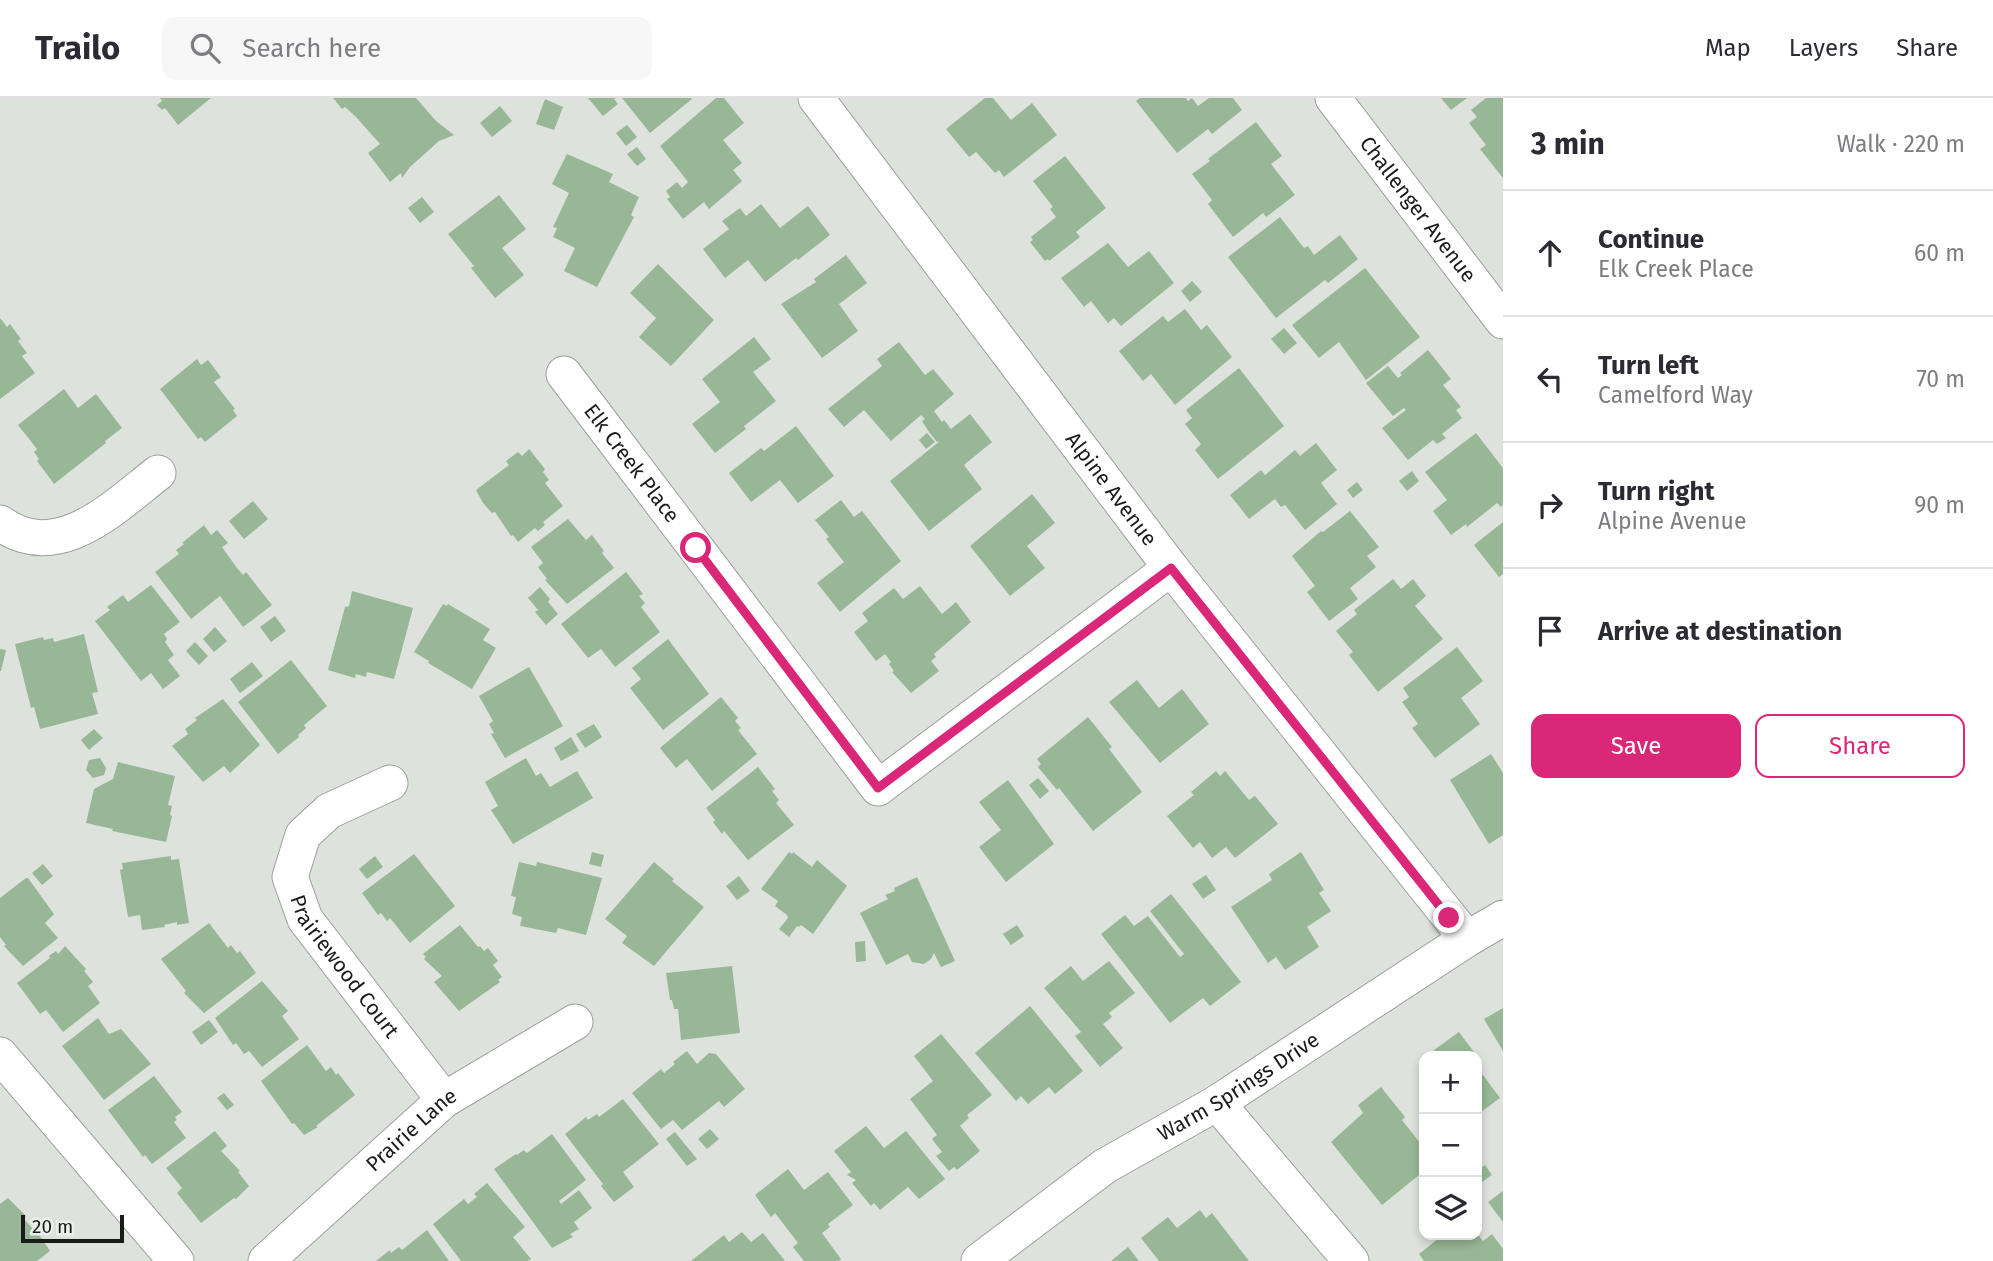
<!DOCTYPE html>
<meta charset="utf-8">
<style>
body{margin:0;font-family:"Fira Sans",sans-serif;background:#f7f7f7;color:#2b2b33}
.controls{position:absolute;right:21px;bottom:21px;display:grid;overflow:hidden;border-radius:14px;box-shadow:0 4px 10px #0003}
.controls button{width:63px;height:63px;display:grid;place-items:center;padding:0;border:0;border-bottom:2px solid #e1e1e2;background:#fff;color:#2b2b33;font:35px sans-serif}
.scale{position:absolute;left:21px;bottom:18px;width:103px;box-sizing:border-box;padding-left:7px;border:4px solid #191b19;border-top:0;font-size:19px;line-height:24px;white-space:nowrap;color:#191b19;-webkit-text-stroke:5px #eaf0ea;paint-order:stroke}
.stop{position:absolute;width:21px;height:21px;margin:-16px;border:5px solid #db2777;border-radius:50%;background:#fff}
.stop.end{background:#db2777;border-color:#fff;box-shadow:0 2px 7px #0008}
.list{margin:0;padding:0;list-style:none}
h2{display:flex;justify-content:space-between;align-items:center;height:91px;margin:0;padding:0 28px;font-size:30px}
h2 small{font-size:23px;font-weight:400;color:#7c7c81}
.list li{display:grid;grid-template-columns:46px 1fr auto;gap:21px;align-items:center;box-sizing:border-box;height:126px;padding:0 28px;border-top:2px solid #e1e1e2}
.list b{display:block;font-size:26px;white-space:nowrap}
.list p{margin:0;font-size:23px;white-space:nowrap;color:#7c7c81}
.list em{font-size:23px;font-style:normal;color:#7c7c81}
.actions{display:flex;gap:14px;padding:21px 28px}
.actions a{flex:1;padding:16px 0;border:2px solid #db2777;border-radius:14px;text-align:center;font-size:24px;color:#db2777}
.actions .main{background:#db2777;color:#fff}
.icon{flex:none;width:38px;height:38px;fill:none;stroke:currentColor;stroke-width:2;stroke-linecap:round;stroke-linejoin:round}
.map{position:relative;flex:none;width:1503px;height:1163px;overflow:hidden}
header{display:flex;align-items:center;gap:42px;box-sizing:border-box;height:98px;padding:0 35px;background:#fff;border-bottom:2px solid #e1e1e2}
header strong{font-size:33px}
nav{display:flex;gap:38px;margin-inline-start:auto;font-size:24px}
.search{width:490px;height:63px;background:#f7f7f7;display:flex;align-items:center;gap:18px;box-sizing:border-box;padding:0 24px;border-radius:14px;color:#7c7c81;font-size:26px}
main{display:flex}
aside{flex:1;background:#fff}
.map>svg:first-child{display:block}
.building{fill:#98b796}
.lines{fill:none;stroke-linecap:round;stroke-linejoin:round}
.minor-casing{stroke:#9ba09b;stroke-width:37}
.minor{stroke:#fff;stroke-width:35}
.route{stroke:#db2777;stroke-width:9}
.labels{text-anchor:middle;stroke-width:7;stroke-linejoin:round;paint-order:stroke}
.street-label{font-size:21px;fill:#191b19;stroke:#eaf0ea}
</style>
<header>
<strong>Trailo</strong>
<div class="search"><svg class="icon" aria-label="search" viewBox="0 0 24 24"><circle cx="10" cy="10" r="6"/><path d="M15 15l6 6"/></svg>Search here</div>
<nav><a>Map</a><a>Layers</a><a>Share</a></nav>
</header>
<main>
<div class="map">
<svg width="1503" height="1163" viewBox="0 0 1503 1163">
<rect width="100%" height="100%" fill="#dde2dd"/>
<path class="building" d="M160,0H211L178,27L165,10L162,12L157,7L162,3Z
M333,0H416L436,23L454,37L439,43L410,69L402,80L401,75L390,84L368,55L380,46L356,19L345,9L342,11Z
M588,0H616L614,1L618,6L603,18Z
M622,0H691L692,1L650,35Z
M716,0H724L744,25L723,42L742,65L733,72L742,83L709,111L704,104L683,121L667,101L670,99L666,93L677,84L682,90L688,84L660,48Z
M985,0H993L1011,22L1032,5L1057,37L1004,79L999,72L995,75L976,54L969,59L946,31Z
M1140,0H1186L1188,3L1192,0L1198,8L1209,0H1233L1242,12L1212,36L1208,31L1177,55L1136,3Z
M1441,0H1467L1451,12Z
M1486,0H1503V80L1480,51L1486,47L1469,25L1477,19L1471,12Z
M545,1L563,9L554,32L536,26Z
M500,8L512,23L492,39L480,25Z
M1256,24L1282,58L1271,66L1295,97L1266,119L1263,115L1233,139L1208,106L1212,102L1192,76L1210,63L1208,61Z
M627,27L637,39L626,48L616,35Z
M637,49L646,61L637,68L627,56Z
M567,56L613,76L609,84L639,99L631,117L634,119L597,189L564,173L575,150L553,139L557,130L553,129L569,95L552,86Z
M1065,58L1106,110L1076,134L1080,139L1049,163L1048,161L1045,163L1030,144L1033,142L1031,139L1056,119L1050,111L1053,109L1033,83Z
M499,97L526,131L502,150L524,177L495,200L471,170L474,168L448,136Z
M422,99L434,114L420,125L408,110Z
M761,106L780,130L808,108L830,137L798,162L796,160L765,184L748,162L725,180L703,151L729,131L722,123L740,110L746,118Z
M1280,119L1304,150L1308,148L1314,157L1340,137L1358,161L1328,185L1325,182L1276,220L1228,159Z
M1108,145L1128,169L1149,153L1174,185L1121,228L1114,220L1108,225L1091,203L1084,209L1061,180Z
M846,157L867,185L839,206L858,233L822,260L781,206L816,184L814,181Z
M658,166L714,222L671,268L639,239L656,220L630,195Z
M1365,170L1420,239L1366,282L1339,244L1319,260L1292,227Z
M1192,183L1202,194L1190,204L1181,193Z
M1185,211L1201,232L1207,227L1232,259L1175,307L1151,276L1143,283L1119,253L1163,218L1168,224Z
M0,220L7,229L10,226L21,241L18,243L27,255L22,258L35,275L0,301Z
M1284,230L1297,245L1284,256L1271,241Z
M754,239L771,261L753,274L776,303L744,328L746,331L715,355L692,326L720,304L702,281Z
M899,244L925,277L933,271L954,296L934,313L942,324L944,322L951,331L970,316L992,344L964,367L982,391L929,433L890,383L940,343L937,344L929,334L922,323L925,321L921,317L891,343L864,312L844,329L828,311L882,268L877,261Z
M1428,252L1451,281L1443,287L1461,309L1456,312L1462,320L1442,336L1446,340L1437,346L1433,342L1408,362L1382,330L1406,312L1404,310L1393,318L1366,285L1388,268L1398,280L1402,277L1400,275Z
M197,261L201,267L208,262L221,279L214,284L235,311L233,312L237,318L205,344L201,339L198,341L160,291Z
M1239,270L1284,328L1218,381L1195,352L1201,346L1185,326L1192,320L1186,312Z
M64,291L78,310L96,296L122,330L105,343L106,345L54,386L37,363L39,361L34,354L37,351L18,327Z
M796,328L834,378L798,405L780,382L751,404L729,375L761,350L764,353Z
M927,335L935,344L926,351L919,342Z
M1476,335L1503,370V407L1501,409L1497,405L1467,429L1466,426L1451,437L1433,413L1447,402L1425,374Z
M1316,345L1337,372L1321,385L1337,406L1305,432L1285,407L1281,409L1275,401L1249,421L1230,397L1261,372L1265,377L1295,352L1300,358Z
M529,351L545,371L543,374L549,382L545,385L563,408L543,424L545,427L538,433L535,430L518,444L513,437L511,438L495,414L492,415L483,405L476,392L509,367L506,363L518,354L522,358Z
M1412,373L1419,383L1407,393L1399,383Z
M1357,384L1363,392L1353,400L1347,392Z
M1032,396L1055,425L1027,448L1045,470L1010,498L970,448Z
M841,402L854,419L862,413L901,463L840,514L817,485L844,464L826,441L829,439L815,422Z
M253,403L268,421L244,441L229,423Z
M1350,413L1379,449L1367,458L1376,469L1350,490L1358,501L1329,523L1307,494L1315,488L1292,458L1321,433L1323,434Z
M568,421L586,442L592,437L604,453L602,455L614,470L567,506L545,482L547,481L538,469L543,465L531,449Z
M1503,424V476L1499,479L1474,447Z
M204,427L211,437L217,432L228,445L222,449L237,470L243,477L246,474L272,507L243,529L220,498L191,521L155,474L179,456L176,452L184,446L182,445Z
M626,474L643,496L639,498L645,505L641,509L660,534L615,569L601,551L588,560L561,526Z
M1393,481L1401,491L1413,481L1426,498L1415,508L1443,541L1378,594L1349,557L1353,554L1336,533L1357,516L1354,512Z
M151,487L180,524L164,536L167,541L165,544L174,557L168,562L180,578L163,591L151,575L141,583L95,523L110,512L107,509L123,497L128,504Z
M920,488L942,516L956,504L971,524L934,556L936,559L931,563L939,573L911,595L892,574L894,573L889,566L891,564L885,556L876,563L854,534L868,523L862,515L894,490L903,501Z
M540,489L550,501L548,504L558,516L546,527L535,514L538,512L528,500Z
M352,493L413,510L394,581L367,574L366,579L356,576L355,580L328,572L345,509L349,508Z
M443,506L447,508L448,506L490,531L483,542L496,550L472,591L428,565L429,563L414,554Z
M275,518L286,533L271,544L260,529Z
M215,529L227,543L214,554L203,541Z
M84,536L98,594L92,595L98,616L40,631L34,609L31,610L15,546L43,539L44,542L53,540L54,544Z
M668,541L709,596L663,632L630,590L641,581L632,570Z
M195,544L208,558L199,567L186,553Z
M1457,549L1483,583L1461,600L1480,626L1435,660L1412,630L1418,626L1402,604L1409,599L1403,590Z
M0,551L6,552L1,573H0Z
M291,562L327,608L304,627L306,630L298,637L299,639L278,656L238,604Z
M252,564L263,578L240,595L230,581Z
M529,569L563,628L505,660L491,636L494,635L489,626L493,623L479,598Z
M1137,582L1159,610L1182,591L1209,626L1160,665L1109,604Z
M721,599L738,620L735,623L741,630L738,632L757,656L712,693L687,661L676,670L660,650Z
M223,601L260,647L230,675L224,668L203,684L172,648L188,636L185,631L197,622L195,620Z
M1088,619L1112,649L1109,651L1142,694L1093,733L1059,690L1057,692L1038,669L1041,666L1037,661Z
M594,626L602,639L585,650L576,636Z
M94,631L103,640L89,652L81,642Z
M571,639L579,653L561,663L554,650Z
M1491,656L1503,675V737L1489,746L1450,682Z
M100,660L106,670L104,677L93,680L86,672L89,662Z
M526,660L536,678L541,675L550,689L577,673L593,700L513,746L491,712L498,708L485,684Z
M118,664L175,678L168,707L172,708L170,717L172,718L166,744L117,734L112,733L113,731L86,725L94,691L113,681Z
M758,669L775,691L772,693L779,702L776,705L794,727L748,762L724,733L722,736L713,724L715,722L706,710Z
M1216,673L1220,678L1225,673L1249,702L1255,698L1278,726L1235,760L1226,749L1212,760L1200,744L1193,750L1167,718L1194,697L1191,694Z
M1038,680L1049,693L1040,701L1029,687Z
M1008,682L1054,746L1006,784L979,749L1001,732L979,704Z
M592,754L604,757L601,769L589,766Z
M789,754L792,756L793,754L812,769L817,762L847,788L813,836L801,827L799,829L797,828L789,839L779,831L788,820L787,817L775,808L778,803L761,791Z
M1301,754L1324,792L1319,795L1331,813L1307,829L1319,849L1285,872L1276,859L1268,865L1231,809L1272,782L1269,776Z
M414,756L455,808L410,845L390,820L387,823L381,815L378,817L362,795Z
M171,758V762L179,761L189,825L177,827V824L164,827L165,829L142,832L140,817L128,819L120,772L123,771L122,765Z
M375,758L383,769L367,781L359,771Z
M519,764L536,768L537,764L602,780L586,837L558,830L556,835L520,828L522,819L512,816L516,799L511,798Z
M654,764L674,781L672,783L704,809L654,868L622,845L627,838L605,821Z
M43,766L53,778L42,787L32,775Z
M1206,777L1216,792L1203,801L1192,786Z
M739,778L750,793L737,802L726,788Z
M917,779L955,863L941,869L934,855L931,861L924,866L912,864L908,856L886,867L860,815L888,801L885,797L895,793L894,790Z
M26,780H28L54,816L45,825L58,840L23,868L4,848L6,847L0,839V800Z
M1171,796L1241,884L1210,908L1203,900L1170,925L1101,836L1125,817L1134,828L1148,818L1180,859L1184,856L1150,813Z
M209,825L228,850L231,847L237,855L240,853L256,875L204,915L184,895L186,893L161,861Z
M460,827L478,849L480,848L484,853L488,850L498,863L493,867L502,879L498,882L500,884L459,913L434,884L442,878L424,861L426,859L423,856Z
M1017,827L1024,838L1011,847L1003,836Z
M865,843L866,863L856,864L855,844Z
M65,848L86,871L84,873L93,884L88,888L100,905L63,934L46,912L40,916L17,885L50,860L49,858L56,853L58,856Z
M1109,863L1135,895L1109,915L1112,919L1103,926L1123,950L1100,969L1075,938L1081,934L1044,890L1071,868L1083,883Z
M732,868L740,935L681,942L678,911H674L672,902H670L666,875Z
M262,883L288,913L282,918L299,941L262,969L249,953L244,956L236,945L233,947L215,920Z
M1030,908L1083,973L1055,996L1049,989L1028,1006L1021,998L1016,1003L975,955Z
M1503,910V953L1484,921Z
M98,920L109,936L121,931L151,966L104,1002L62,948Z
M209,922L218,934L201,947L192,934Z
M1459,934L1482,965L1477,969L1500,1000L1477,1017V958H1439L1434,952Z
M941,936L992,997L967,1017L969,1020L960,1028L980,1053L957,1072L954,1069L949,1073L936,1058L942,1054L932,1041L937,1037L910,1001L933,983L914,958Z
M307,947L326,973L331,969L336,977L338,975L355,997L316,1028L318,1029L304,1037L294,1025L292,1026L261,983Z
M687,953L697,966L709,955L716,956L745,991L724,1009L719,1003L682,1032L673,1022L661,1031L632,995L661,971L664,975L675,966L673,964Z
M154,978L182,1014L175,1019L177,1022L174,1024L186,1040L152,1066L145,1057L143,1059L108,1012Z
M1381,989L1405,1019L1402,1022L1424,1050L1422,1054L1424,1058V1073L1382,1107L1331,1044L1363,1015L1358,1007Z
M224,995L234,1007L227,1012L217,1000Z
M623,1001L659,1046L623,1074L634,1089L614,1104L601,1088L603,1086L565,1036L586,1019L588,1022L597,1016L599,1019Z
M866,1028L884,1050L906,1033L945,1081L919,1101L908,1089L880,1112L874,1105L871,1108L852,1085L856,1082L847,1077L851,1074L834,1053Z
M710,1031L719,1041L707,1051L698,1041Z
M215,1033L227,1048L221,1053L240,1073L238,1074L249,1088L236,1101L234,1100L201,1125L177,1095L182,1090L166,1070Z
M675,1034L697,1061L687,1068L666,1041Z
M552,1036L586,1082L559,1103L561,1106L579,1092L592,1110L574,1124L579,1131L570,1136L573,1139L552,1150L494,1071L516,1056L517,1057L524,1052L527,1055Z
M1485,1067L1492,1077L1479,1086L1477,1073Z
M788,1071L804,1092L828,1074L853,1107L828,1126L830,1129L822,1135L841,1161L839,1163H804L793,1149L798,1145L775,1115L771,1119L755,1097Z
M487,1085L525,1129L513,1139L531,1161L528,1163H461L433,1126L464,1101L468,1106L477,1099L474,1096Z
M1503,1093V1124L1488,1104Z
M8,1100L26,1118L23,1120L33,1131L34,1129L50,1153L37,1163H0V1106Z
M1200,1112L1206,1120L1212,1115L1249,1163H1159L1141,1140L1168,1119L1177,1130Z
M427,1132L449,1163H376L390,1152L391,1155L399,1149L402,1152Z
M742,1134L751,1144L763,1135L785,1163H691L724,1137L729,1144Z
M1492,1136L1503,1151V1163H1424L1419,1156L1443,1137H1478L1483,1143Z
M1128,1149L1139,1163H1111Z"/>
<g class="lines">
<defs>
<g id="minor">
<path id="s1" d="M816,0L1171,470L1467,841"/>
<path id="s2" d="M1333,0L1503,223"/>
<path id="s3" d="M564,276L878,690L1171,470"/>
<path d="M0,425C58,467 114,409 158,375"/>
<path id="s4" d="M390,685L329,713L303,737L290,779L305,821L444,1002"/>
<path d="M0,957L176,1163"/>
<path d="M1217,1005L1351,1163"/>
<path id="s5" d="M266,1163L444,1002L575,924"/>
<path id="s6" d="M979,1163L1105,1068L1217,1005L1467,841L1503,820"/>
</g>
</defs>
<use href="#minor" class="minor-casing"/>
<use href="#minor" class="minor"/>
</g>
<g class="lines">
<path class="route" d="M696,450L878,690L1171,470L1449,820"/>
</g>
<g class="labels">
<g class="street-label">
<text dy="7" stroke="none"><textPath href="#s2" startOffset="140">Challenger Avenue</textPath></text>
<text dy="7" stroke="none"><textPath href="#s3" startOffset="112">Elk Creek Place</textPath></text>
<text dy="7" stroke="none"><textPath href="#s1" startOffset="490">Alpine Avenue</textPath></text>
<text dy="7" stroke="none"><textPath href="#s4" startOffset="252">Prairiewood Court</textPath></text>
<text dy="7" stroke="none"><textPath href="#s6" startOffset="313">Warm Springs Drive</textPath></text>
<text dy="7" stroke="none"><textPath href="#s5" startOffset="196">Prairie Lane</textPath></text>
</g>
</g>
</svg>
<div class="controls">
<button>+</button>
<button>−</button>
<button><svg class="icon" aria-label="layers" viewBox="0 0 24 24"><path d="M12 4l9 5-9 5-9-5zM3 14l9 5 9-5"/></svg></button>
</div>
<div class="scale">20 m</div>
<div class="stop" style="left:696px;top:450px"></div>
<div class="stop end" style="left:1449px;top:820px"></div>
</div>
<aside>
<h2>3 min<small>Walk · 220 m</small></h2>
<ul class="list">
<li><svg class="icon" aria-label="ahead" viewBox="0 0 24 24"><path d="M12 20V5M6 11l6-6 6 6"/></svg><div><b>Continue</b><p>Elk Creek Place</p></div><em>60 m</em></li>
<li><svg class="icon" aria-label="left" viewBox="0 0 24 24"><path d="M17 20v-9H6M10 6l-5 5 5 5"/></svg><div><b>Turn left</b><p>Camelford Way</p></div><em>70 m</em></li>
<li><svg class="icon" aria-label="right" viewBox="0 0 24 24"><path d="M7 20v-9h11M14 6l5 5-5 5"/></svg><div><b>Turn right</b><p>Alpine Avenue</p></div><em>90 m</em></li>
<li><svg class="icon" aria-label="arrive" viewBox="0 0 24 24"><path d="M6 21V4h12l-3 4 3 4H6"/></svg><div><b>Arrive at destination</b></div></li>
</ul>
<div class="actions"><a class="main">Save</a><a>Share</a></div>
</aside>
</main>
